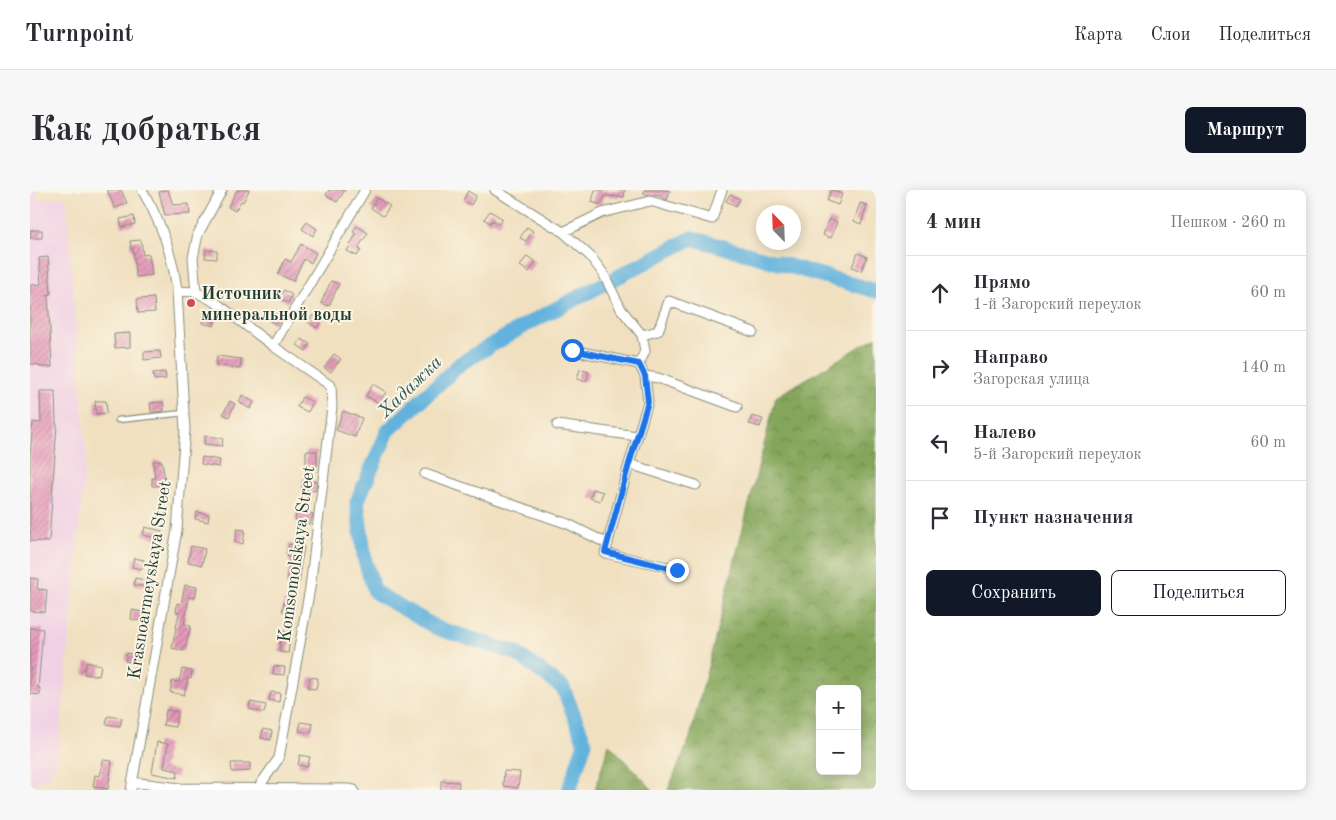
<!DOCTYPE html>
<html lang="ru">
<meta charset="utf-8">
<style>
body{margin:0;font-family:"Old Standard TT",serif;background:#f7f7f7;color:#2b2b33}
.controls{position:absolute;right:15px;bottom:15px;display:grid;overflow:hidden;border-radius:8px;box-shadow:0 2px 12px #0003}
.controls button{width:45px;height:45px;display:grid;place-items:center;padding:0;border:0;border-bottom:1px solid #e1e1e2;background:#fff;color:#2b2b33;font:25px sans-serif}
.compass{position:absolute;left:726px;top:15px;width:45px;height:45px;border-radius:50%;background:#fff;box-shadow:0 2px 12px #0003;rotate:337deg}
.stop{position:absolute;width:15px;height:15px;margin:-11px;border:4px solid #1a73e8;border-radius:50%;background:#fff}
.stop.end{background:#1a73e8;border-color:#fff;box-shadow:0 1px 5px #0008}
.list{margin:0;padding:0;list-style:none}
h2{display:flex;justify-content:space-between;align-items:center;height:65px;margin:0;padding:0 20px;font-size:21px}
h2 small{font-size:16px;font-weight:400;color:#7c7c81}
.list li{display:grid;grid-template-columns:32px 1fr auto;gap:15px;align-items:center;box-sizing:border-box;height:75px;padding:0 20px;border-top:1px solid #e1e1e2}
.list b{display:block;font-size:19px;white-space:nowrap}
.list p{margin:0;font-size:16px;white-space:nowrap;color:#7c7c81}
.list em{font-size:16px;font-style:normal;color:#7c7c81}
.actions{display:flex;gap:10px;padding:15px 20px}
.actions a{flex:1;padding:11px 0;border:1px solid #111827;border-radius:8px;text-align:center;font-size:18px;color:#111827}
.actions .main{background:#111827;color:#fff}
.icon{flex:none;width:28px;height:28px;fill:none;stroke:currentColor;stroke-width:2;stroke-linecap:round;stroke-linejoin:round}
.map{position:relative;flex:none;width:846px;height:600px;overflow:hidden;border-radius:8px}
header{display:flex;align-items:center;gap:30px;box-sizing:border-box;height:70px;padding:0 25px;background:#fff;border-bottom:1px solid #e1e1e2}
header strong{font-size:24px}
nav{display:flex;gap:28px;margin-inline-start:auto;font-size:18px}
.intro{display:flex;align-items:center;justify-content:space-between;box-sizing:border-box;height:120px;padding:0 30px}
h1{margin:0;font-size:35px}
.button{padding:12px 22px;border-radius:8px;background:#111827;color:#fff;font-size:18px;font-weight:700}
main{display:flex;gap:30px;padding:0 30px}
aside{flex:1;background:#fff;border-radius:8px;box-shadow:0 2px 12px #0003}
.map>svg:first-child{display:block}
.built{fill:#f0d0e5}
.forest{fill:url(#forest-crowns);stroke:#527247;fill-rule:evenodd}
.lines{fill:none;stroke-linecap:round;stroke-linejoin:round}
.river{stroke:#62b2dd;stroke-width:15}
.building{fill:url(#building-hatch)}
.lane-casing{stroke:#888e7a;stroke-width:7}
.street-casing{stroke:#888e7a;stroke-width:11}
.lane{stroke:#fff;stroke-width:4.5}
.street{stroke:#fff;stroke-width:9}
.route{stroke:#1a73e8;stroke-width:6}
.poi-dot{fill:#d1495b;stroke:#fcf5e5;stroke-width:2}
.labels{text-anchor:middle;stroke-width:4;stroke-linejoin:round;paint-order:stroke}
.poi-label{font-size:18px;font-weight:bold;fill:#1f3d34;stroke:#fcf5e5;text-anchor:start}
.street-label{font-size:18px;fill:#1f3d34;stroke:#fcf5e5}
.water-label{font-size:19px;font-style:italic;fill:#305a5e;stroke:#fcf5e5}
</style>
<header>
<strong>Turnpoint</strong>
<nav><a>Карта</a><a>Слои</a><a>Поделиться</a></nav>
</header>
<div class="intro"><h1>Как добраться</h1><a class="button">Маршрут</a></div>
<main>
<div class="map">
<svg width="846" height="600" viewBox="0 0 846 600">
<defs>
<pattern id="forest-crowns" width="20" height="18" patternUnits="userSpaceOnUse" patternTransform="scale(1.25)"><rect width="20" height="18" fill="#84a65a"/><path d="M2 6a3 3 0 1 1 6 0M12 15a3 3 0 1 1 6 0" fill="none" stroke="#6b884b"/></pattern>
<pattern id="building-hatch" width="6" height="6" patternUnits="userSpaceOnUse" patternTransform="scale(1.25)"><rect width="6" height="6" fill="#e699bb"/><path d="M-1 1l2-2M0 6l6-6M5 7l2-2" fill="none" stroke="#ba7e99"/></pattern>
</defs>
<rect width="100%" height="100%" fill="#fcf5e5"/>
<filter id="ink" filterUnits="userSpaceOnUse"><feTurbulence type="fractalNoise" baseFrequency=".02" numOctaves="2"/><feDisplacementMap in="SourceGraphic" scale="10" xChannelSelector="R" yChannelSelector="G"/><feConvolveMatrix kernelMatrix="1 2 1 2 8 2 1 2 1" color-interpolation-filters="sRGB"/></filter>
<filter id="wash" filterUnits="userSpaceOnUse"><feTurbulence type="fractalNoise" baseFrequency=".0096" numOctaves="4" result="noise"/><feDisplacementMap in="SourceGraphic" scale="20" xChannelSelector="R" yChannelSelector="G"/><feGaussianBlur stdDeviation="1.12" result="paint"/><feColorMatrix in="noise" values="0 0 0 0 0 0 0 0 0 0 0 0 0 0 0 0 0 1.4 0 .05"/><feComposite in="paint" operator="in"/></filter>
<g filter="url(#wash)">
<rect width="100%" height="100%" fill="#f0e0c0"/>
<path class="built" d="M0,0H7L8,9L36,7L56,266L41,431L30,548L25,575L21,584L13,590L0,593Z"/>
<path class="forest" d="M846,147V600H638L660,548L746,207ZM790,499H827V581H790Z
M579,554L623,600H565Z"/>
<g class="lines">
<path class="river" d="M539,600L555,553L533,498L486,463L407,438L345,402L335,371L327,312L358,241L431,173L499,133L662,48L846,101"/>
</g>
<g id="blocks">
<path class="building" d="M77,0H91L97,13L85,18Z
M135,0H138L143,15L159,14L160,24L135,25L129,2Z
M207,0H219L213,12L211,11L205,21L198,17Z
M299,0H315L307,12L296,5Z
M565,0H595L594,7L575,6L571,15L562,12Z
M614,0H634L640,1L637,10L630,6L614,4Z
M801,0L812,4L808,15L797,11Z
M438,1L446,6L441,15L433,10Z
M700,4L710,9L706,16L696,11Z
M347,8L360,16L353,26L341,18Z
M830,13L837,15L831,34L824,31Z
M460,21L473,29L469,34L462,30L460,33L454,29Z
M104,26L105,34L92,37L90,29Z
M799,29L807,32L801,48L793,45Z
M277,32L287,39L283,46L272,39Z
M327,36L338,43L328,58L331,60L327,66L317,61L326,44L323,42Z
M497,37L503,41L496,51L490,48Z
M0,40H12V48H0Z
M111,50L113,65L119,64L122,85L106,87L103,59H101L100,51Z
M271,54L286,63L281,73L274,69L263,91L248,84L255,69L261,72Z
M176,60L187,61V69L175,68Z
M828,63L837,67L831,81L822,77Z
M497,66L506,72L499,82L490,76Z
M18,67L21,104L18,105L22,177H10V175L0,174V95L11,94L9,68Z
M301,91L309,94L299,116L291,113Z
M254,100L262,105L258,113L249,108Z
M124,108L125,122L108,123L107,109Z
M242,121L250,126L245,134L237,129Z
M174,125L186,129L184,136L172,133Z
M283,125L292,131L287,138L278,132Z
M100,143V157L85,158L84,144Z
M271,149L280,154L276,161L267,155Z
M130,161L131,168L114,170V162Z
M304,164L311,169L301,182L294,178Z
M187,166L211,169L210,179L186,175Z
M550,179L559,182L556,192L547,189Z
M135,182L136,189L124,190L123,183Z
M343,194L356,202L349,213L336,206Z
M10,201H25L26,234H27L19,352L0,351V266L3,232L11,233Z
M212,205L224,212L220,219L209,212Z
M272,207L283,212L278,222L267,217Z
M65,211H76L77,223L66,224Z
M200,211L205,214L199,227L193,224Z
M133,212L134,221L121,222L120,213Z
M313,221L332,228L325,247L306,240Z
M722,226L733,229L730,237L719,234Z
M175,246L193,248L192,256L174,254Z
M276,261H287V276L276,275Z
M172,267L190,270L189,277L171,274Z
M123,271H132L136,296H122V288H125Z
M273,290L287,292L285,301L272,300Z
M563,299L573,302L570,311L560,308Z
M267,321L283,324L280,334L265,330Z
M167,322L179,325L178,332L165,329Z
M115,337L132,341L130,349L113,345Z
M207,339L215,340L213,354L205,352Z
M259,354L274,357L270,379H271L269,393L257,391L260,367H257Z
M161,356L175,359L172,375L158,372Z
M104,368L114,370L112,379L102,377Z
M0,388L8,389L7,399L17,400L15,422L0,421Z
M105,388L119,391L118,397L104,395Z
M155,395L167,397L165,408L159,407L154,434L161,436L154,461L142,458L149,423L146,422L147,413L151,414Z
M254,411L264,412L262,423L252,421Z
M102,420L113,422L111,431L101,429Z
M0,438L13,439L8,498H10V505L0,504Z
M251,441L261,443L258,463L249,462Z
M97,463L109,465L108,474L95,471Z
M56,472L71,475L69,486L54,484Z
M244,476L255,477L254,485L243,484Z
M152,479L162,481L161,489L158,488L154,505L140,502L142,491L149,492Z
M280,487L288,488L286,499L278,498Z
M241,502L250,503L249,512L239,510Z
M220,512L236,515L234,523L219,519Z
M136,520L148,522L145,537L133,535Z
M78,526L92,528L90,536L76,534Z
M271,532L283,534L281,543L269,541Z
M233,539L242,541L241,550L231,548Z
M127,552L138,554L134,578L148,581L147,588L122,583Z
M270,565L280,567L277,577L268,575Z
M73,570L82,571L78,599L63,596L65,585L70,586Z
M201,573H220V581L202,582Z
M474,581L490,582L488,598L473,596Z
M411,591L429,592L428,600H411Z"/>
</g>
</g>
<g filter="url(#ink)">
<use href="#blocks" fill-opacity="0" stroke="#888e7a" stroke-width="1"/>
<g class="lines">
<defs>
<path id="lane" d="M88,230L154,223"/>
<path id="street" d="M465,0L533,42L572,23L620,11L682,29L692,0
M533,42L560,66L573,83L591,119L612,145
M147,101L166,102L163,68L168,44L192,0
M166,102L185,112L243,156L301,196L302,217L280,398L249,568L228,598
M243,156L335,0
M542,160L609,174
M615,186L628,188L707,217
M527,235L607,246
M599,274L666,295
M395,284L538,334L578,354
M647,379L575,363L599,274L618,212L615,186L609,174L615,161L612,145L628,141L639,111L723,142
M102,592L150,598L319,599L324,600
M101,600L147,340L155,240L147,101C143,66 130,30 112,0"/>
</defs>
<use href="#lane" class="lane-casing"/>
<use href="#street" class="street-casing"/>
<use href="#lane" class="lane"/>
<use href="#street" class="street"/>
</g>
</g>
<g class="lines" filter="url(#ink)">
<path class="route" d="M542,160L609,174L615,186L618,212L599,274L575,362L647,380"/>
</g>
<circle class="poi-dot" cx="161" cy="113" r="5"/>
<g class="labels">
<g class="poi-label">
<text x="171" y="109">Источник<tspan x="171" dy="21">минеральной воды</tspan></text>
</g>
<g class="street-label">
<text transform="translate(266 364) rotate(-82)" y="6">Komsomolskaya Street</text>
<text transform="translate(119 390) rotate(-81)" y="6">Krasnoarmeyskaya Street</text>
</g>
<g class="water-label">
<text transform="translate(379 196) rotate(-44)" y="7">Хадажка</text>
</g>
</g>
</svg>
<div class="controls">
<button>+</button>
<button>−</button>
</div>
<svg class="compass" viewBox="-18 -18 36 36"><path d="M0-13l5 13h-10z" fill="#e53935"/><path d="M0 13l5-13h-10z" fill="#7c7c81"/></svg>
<div class="stop" style="left:542px;top:160px"></div>
<div class="stop end" style="left:647px;top:380px"></div>
</div>
<aside>
<h2>4 мин<small>Пешком · 260 m</small></h2>
<ul class="list">
<li><svg class="icon" aria-label="ahead" viewBox="0 0 24 24"><path d="M12 20V5M6 11l6-6 6 6"/></svg><div><b>Прямо</b><p>1-й Загорский переулок</p></div><em>60 m</em></li>
<li><svg class="icon" aria-label="right" viewBox="0 0 24 24"><path d="M7 20v-9h11M14 6l5 5-5 5"/></svg><div><b>Направо</b><p>Загорская улица</p></div><em>140 m</em></li>
<li><svg class="icon" aria-label="left" viewBox="0 0 24 24"><path d="M17 20v-9H6M10 6l-5 5 5 5"/></svg><div><b>Налево</b><p>5-й Загорский переулок</p></div><em>60 m</em></li>
<li><svg class="icon" aria-label="arrive" viewBox="0 0 24 24"><path d="M6 21V4h12l-3 4 3 4H6"/></svg><div><b>Пункт назначения</b></div></li>
</ul>
<div class="actions"><a class="main">Сохранить</a><a>Поделиться</a></div>
</aside>
</main>
